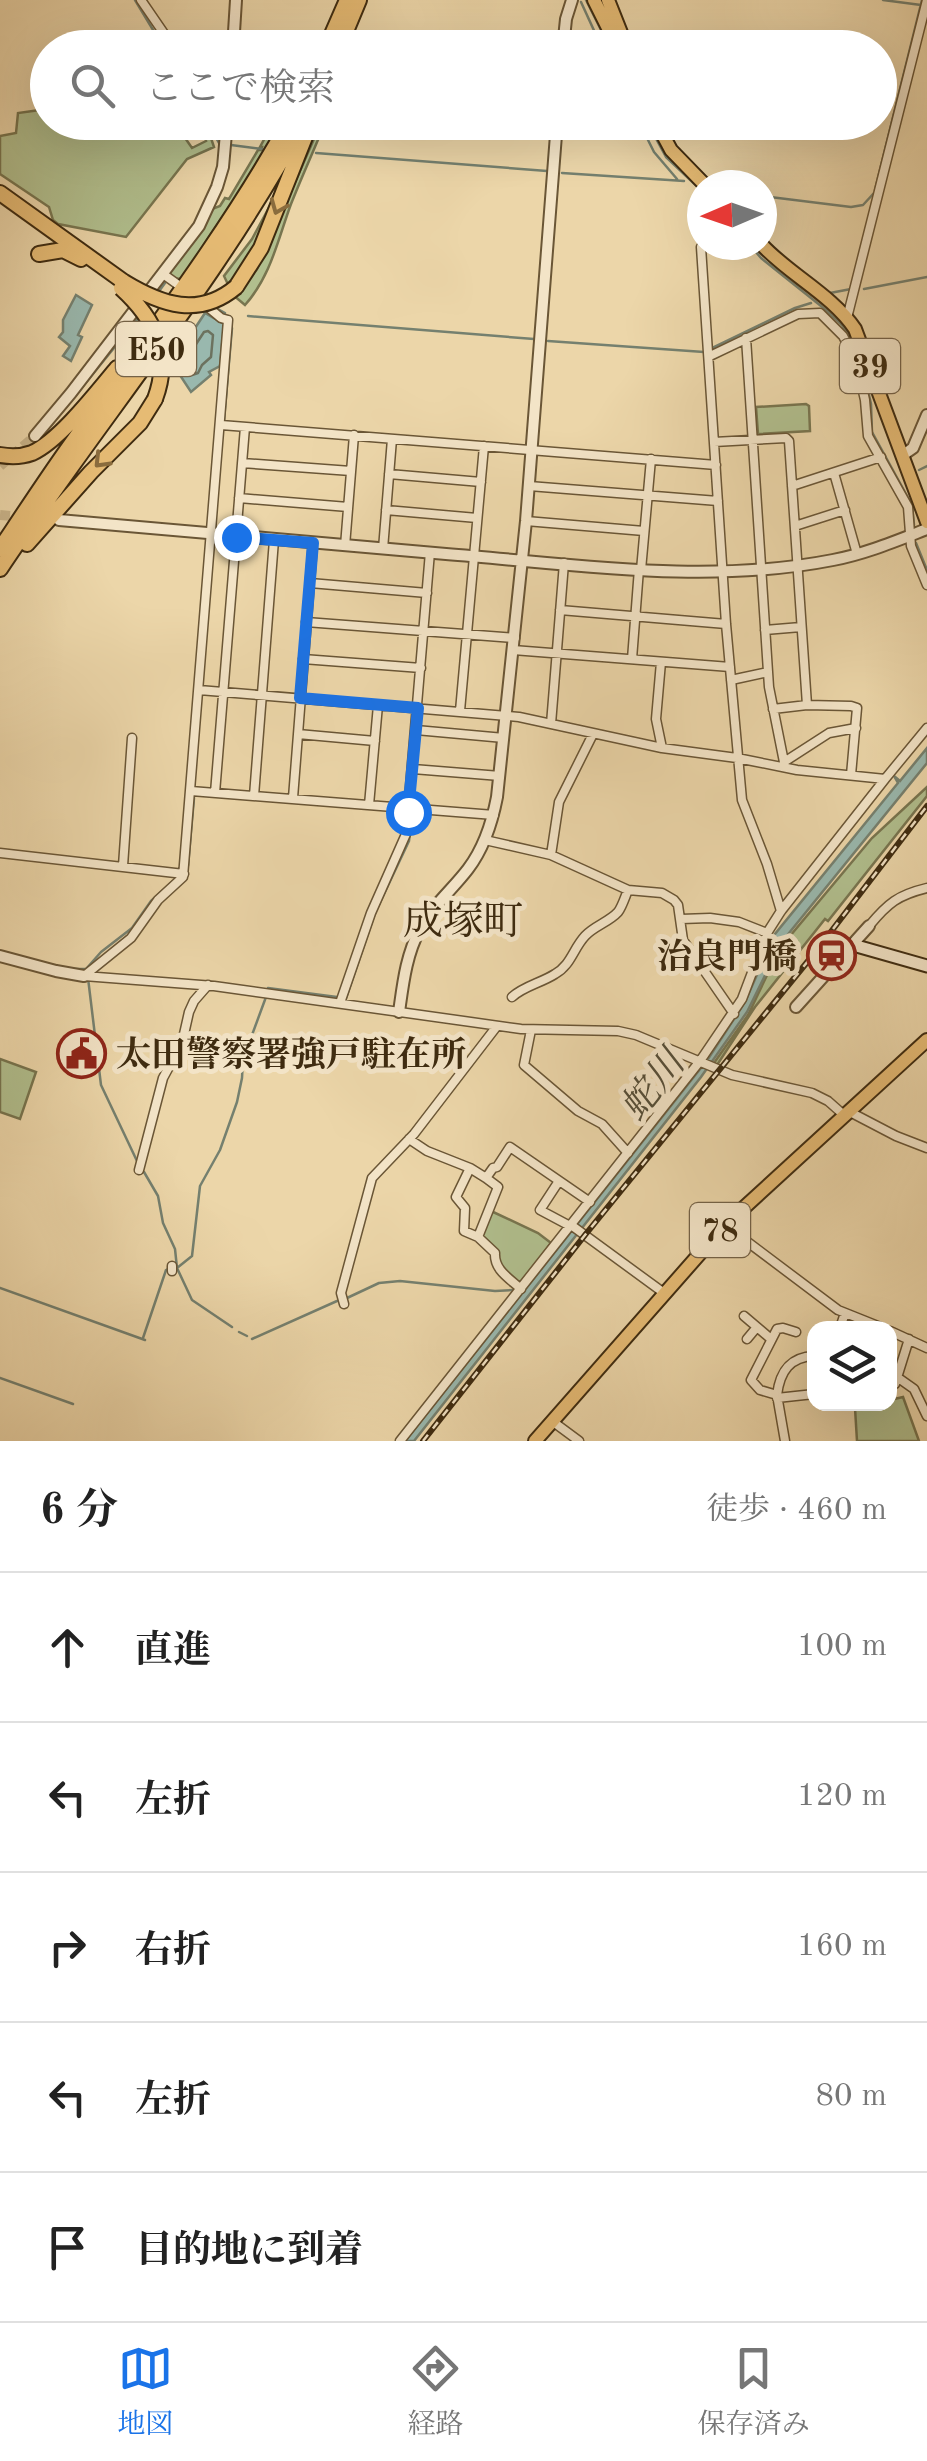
<!DOCTYPE html>
<html lang="ja">
<meta charset="utf-8">
<style>
body{margin:0;font-family:"Old Standard TT","Noto Serif JP",serif;background:#f2f2f2;color:#222}
.controls{position:absolute;right:30px;bottom:30px;display:grid;overflow:hidden;border-radius:20px;box-shadow:0 10px 40px #0002}
.controls button{width:90px;height:90px;display:grid;place-items:center;padding:0;border:0;border-bottom:2px solid #e0e0e0;background:#fff;color:#222;font:50px sans-serif}
.compass{position:absolute;left:687px;top:170px;width:90px;height:90px;border-radius:50%;background:#fff;box-shadow:0 10px 40px #0002;rotate:268deg}
.stop{position:absolute;width:30px;height:30px;margin:-22px;border:8px solid #1a73e8;border-radius:50%;background:#fff}
.stop.end{background:#1a73e8;border-color:#fff;box-shadow:0 2px 10px #0008}
.list{margin:0;padding:0;list-style:none}
h2{display:flex;justify-content:space-between;align-items:center;height:130px;margin:0;padding:0 40px;font-size:42px}
h2 small{font-size:32px;font-weight:400;color:#767676}
.list li{display:grid;grid-template-columns:65px 1fr auto;gap:30px;align-items:center;box-sizing:border-box;height:150px;padding:0 40px;border-top:2px solid #e0e0e0}
.list b{display:block;font-size:38px;white-space:nowrap}
.list em{font-size:32px;font-style:normal;color:#767676}
.icon{flex:none;width:55px;height:55px;fill:none;stroke:currentColor;stroke-width:2;stroke-linecap:round;stroke-linejoin:round}
.map{position:relative;flex:none;width:927px;height:1441px;overflow:hidden}
.search{position:absolute;background:#fff;box-shadow:0 10px 40px #0002;left:30px;right:30px;top:30px;height:110px;display:flex;align-items:center;gap:25px;box-sizing:border-box;padding:0 35px;border-radius:55px;color:#767676;font-size:38px}
.sheet{height:880px;background:#fff}
nav{display:flex;justify-content:space-around;align-items:center;box-sizing:border-box;height:140px;border-top:2px solid #e0e0e0;background:#fff;font-size:28px;color:#767676}
nav a{display:grid;justify-items:center;gap:5px}
nav .on{color:#1a73e8}
.map>svg:first-child{display:block}
.green{fill:#b1bf8e;stroke:#78754f;stroke-width:2.5}
.water{fill:#99b8ae;stroke:#75806f;stroke-width:2.5}
.lines{fill:none;stroke-linecap:round;stroke-linejoin:round}
.shore{stroke:#6c725f;stroke-width:2.5}
.stream{stroke:#75806f;stroke-width:2.5}
.tertiary-tunnel{stroke:#c9b48a;stroke-width:10;stroke-dasharray:10 5;stroke-linecap:butt}
.minor-casing{stroke:#6a5636;stroke-width:11}
.tertiary-casing{stroke:#6a5636;stroke-width:14}
.secondary-casing{stroke:#3e2b10;stroke-width:15}
.primary-casing{stroke:#3e2b10;stroke-width:16}
.motorway-casing{stroke:#3e2b10;stroke-width:18}
.minor{stroke:#f3e4c7;stroke-width:8}
.tertiary{stroke:#f3e4c7;stroke-width:10}
.secondary{stroke:#f3e4c7;stroke-width:11}
.primary{stroke:#e6bb74;stroke-width:12}
.motorway{stroke:#e6bb74;stroke-width:14}
.rail-casing{stroke:#3e2b10;stroke-width:6}
.rail{stroke:#f3e4c7;stroke-width:2.5;stroke-dasharray:8;stroke-linecap:butt}
.motorway-bridge-casing{stroke:#3e2b10;stroke-width:18;stroke-linecap:butt}
.motorway-bridge{stroke:#e6bb74;stroke-width:14}
.oneway{stroke:#8a6c3d}
.route{stroke:#1a73e8;stroke-width:12}
.labels{text-anchor:middle;stroke-width:10;stroke-linejoin:round;paint-order:stroke}
.shield{fill:#f3e4c7;stroke:#746247;stroke-width:2.5}
.shield-label{font-size:32px;font-weight:bold;fill:#3e2b10}
.poi-label{font-size:35px;font-weight:bold;fill:#3e2b10;stroke:#f3e4c7;text-anchor:end}
.water-label{font-size:38px;font-style:italic;fill:#554e38;stroke:#f3e4c7}
.quarter-label{font-size:40px;fill:#3e2b10;stroke:#f3e4c7}
</style>
<div class="map">
<svg width="927" height="1441" viewBox="0 0 927 1441">
<rect width="100%" height="100%" fill="#ecd6a9"/>
<filter id="stains"><feTurbulence type="fractalNoise" baseFrequency=".002" numOctaves="4"/><feColorMatrix values="0 0 0 0 .2 0 0 0 0 .09 0 0 0 0 .02 0 0 0 .5 -.17"/></filter>
<radialGradient id="worn" r=".72"><stop offset=".6" stop-color="#630" stop-opacity="0"/><stop offset="1" stop-color="#630" stop-opacity=".3"/></radialGradient>
<path class="green" d="M47,109L48,122L165,123L183,135L192,148L206,141L202,131L194,128L192,123H206L214,147L187,159L126,237L58,224L53,220L49,207L0,174V136L16,133L18,113Z
M273,123H281L248,179L181,279L172,278L169,273L212,209L220,206L225,198L229,199L258,150H261L262,147H260Z
M321,123H325C314,150 302,176 291,204C278,239 271,276 245,305L233,295L224,276L252,239L273,200L243,288L257,269Z
M806,404L809,406L810,431L758,434L756,407Z
M927,787V796L828,921L825,919L755,1007L717,1065L714,1063L748,1015L780,948L872,838Z
M0,1059L36,1072L20,1119L0,1112Z
M491,1211L538,1233L551,1243L519,1286L498,1267L496,1252L480,1237Z
M903,1397L919,1441H857L855,1408L876,1404H890V1400Z"/>
<path class="water" d="M76,295L92,305L78,335L82,337L71,361L63,356L70,346L59,337L63,332V320Z
M205,313L224,324L220,366L209,372L211,375L191,392L172,363Z
M927,748V763L781,943L747,1012L701,1077L414,1441H405L708,1059L745,1002L775,934L898,783L894,776L900,781Z"/>
<g class="lines">
<path class="shore" d="M208,331L213,335L211,357L202,365L198,373L192,375L185,361L204,332Z"/>
<path class="stream" d="M135,0L164,48
M586,0L610,48
M883,0L921,5
M581,2L602,48
M207,122L219,143
M639,122L654,152L677,179
M647,122L666,157L702,191
M231,145L262,149
M316,153L547,171
M562,173L684,181
M875,190L922,0
M762,196L851,207L863,205L874,193
M750,245L761,258L826,310L842,325L854,343
M864,289L927,277
M830,293L851,289
M157,294L165,283
M216,308L225,313
M248,316L534,339
M548,341L704,352L795,308L811,303
M863,369L871,404L872,432L912,505L914,525
M224,420L232,328
M40,439L140,316
M919,470L927,466
M916,543L927,570
M188,866L194,798
M74,969H86L101,952L132,928L151,901L173,881
M88,978L101,1085L137,1161
M268,988L337,997
M346,998L375,913L409,841L412,813
M245,1054L266,997
M144,1172L158,1196L163,1223L175,1249L177,1268L192,1300L232,1327
M177,1268L192,1256L200,1186L220,1150L237,1102L242,1078L243,1059
M0,1288L145,1340
M347,1298L379,1283L400,1281L495,1291L514,1290
M239,1332L247,1336
M143,1338L166,1270L168,1269
M252,1339L337,1301
M0,1378L73,1404"/>
<path class="tertiary-tunnel" d="M0,466L35,436
M0,515L23,517"/>
<defs>
<path id="minor" d="M141,0L174,48
M211,122L217,134L226,136
M701,247L726,624L742,800L767,864L781,911
M163,274L177,284
M203,303L221,318L228,320
M847,318L927,0
M746,338L769,687L785,767
M710,356L798,314L820,313L843,336L856,361L865,400L868,436L908,507L911,546L927,585
M221,425L716,465
M714,442L786,438L789,441L807,705
M242,463L351,471
M834,473L857,554
M389,474L481,482
M529,486L718,501
M792,486L881,457
M239,498L348,507
M386,510L477,518
M526,521L644,531
M795,526L845,510
M345,546L354,435
M383,549L392,439
M641,570L651,459
M310,583L427,593
M560,610L726,624
M306,622L515,638
M765,630L801,627
M513,650L730,667
M303,659L421,668
M632,659L639,569
M661,662L656,719L662,748
M731,680L768,672
M199,690L519,717L662,748L737,758L797,770L885,779L927,728
M773,709L807,705L851,706L857,708L851,775
M460,711L484,446
M551,724L564,563
M416,730L504,738
M298,734L375,741
M784,762L829,733L856,728
M413,769L500,776
M191,791L494,815
M215,793L245,427
M254,796L274,540
M293,798L313,543
M369,805L378,705
M485,840L551,855L628,890L662,893L674,900L678,905L683,940L734,1014
M0,853L184,874
M551,855L559,802L593,734
M123,866L132,738
M681,919L710,918L739,922L767,933
M869,926C888,903 898,895 927,888
M84,976L214,986L521,1029L618,1031L636,1035L732,1075L812,1093L828,1101L845,1116
M84,976L131,938L158,900L183,877L228,320
M512,997C524,986 541,983 555,974C571,965 573,949 585,936C594,926 609,922 618,912C622,907 625,897 628,890
M340,1003L371,913L406,834L430,552
M531,1030L524,1065L578,1111L602,1124L628,1153
M850,1112L896,1136L927,1148
M409,1139L427,1151L470,1168
M139,1170L163,1078L182,1043L189,1012L194,1001L208,985
M559,1181L540,1210L570,1226
M571,1225L664,1293
M725,1225L838,1310L883,1328
M478,1237L464,1231L465,1208L456,1197L470,1168L486,1178
M172,1266V1271
M521,1289C509,1278 494,1270 495,1253L478,1237L498,1187L486,1178L493,1168L497,1167L510,1147L590,1202
M344,1304L341,1293L372,1178L414,1134L497,1026
M744,1316L771,1339
M840,1328L845,1313
M890,1331L927,1348
M747,1339L757,1327
M897,1377L914,1389L927,1416
M890,1386L895,1384L909,1339
M777,1395L760,1390L751,1380L777,1329L783,1328L796,1332
M777,1398L814,1394
M552,1421L579,1441
M400,1441L700,1061L742,999L767,933L781,911L885,779
M785,1441L777,1395C780,1371 790,1357 814,1356"/>
<path id="tertiary" d="M233,48L236,0
M563,48L566,19L572,0
M35,436L71,393L199,226L217,187L223,167L227,122
M903,455L913,448L927,415
M59,520C188,532 317,543 446,554C574,564 706,585 833,560C865,554 896,541 927,529
M0,956L56,971L84,976
M796,1007L869,926
M399,1012C403,984 406,955 420,929C432,906 452,890 468,869C484,848 492,823 497,797L526,521L557,122"/>
<path id="secondary" d="M853,945L927,966"/>
<path id="primary" d="M594,0L618,48
M608,0L627,48
M656,122L671,150L705,185
M762,245C790,275 832,295 855,329L927,522
M535,1441L725,1225L927,1040"/>
<path id="motorway" d="M326,48L347,0
M339,48L359,0
M0,193L124,282
M39,254L63,250L81,259
M236,287L261,248L311,122
M0,455C11,457 21,457 32,453C59,441 97,392 117,368
M27,544L91,472L140,423L155,399
M0,549C24,513 48,476 74,440C148,336 226,235 289,122
M0,569C100,419 217,281 303,122"/>
</defs>
<use href="#minor" class="minor-casing"/>
<use href="#tertiary" class="tertiary-casing"/>
<use href="#secondary" class="secondary-casing"/>
<use href="#primary" class="primary-casing"/>
<use href="#motorway" class="motorway-casing"/>
<use href="#minor" class="minor"/>
<use href="#tertiary" class="tertiary"/>
<use href="#secondary" class="secondary"/>
<use href="#primary" class="primary"/>
<use href="#motorway" class="motorway"/>
<defs>
<path id="rail" d="M423,1441L585,1235L817,950L927,806"/>
</defs>
<use href="#rail" class="rail-casing"/>
<use href="#rail" class="rail"/>
<defs>
<path id="motorway-bridge" d="M124,282C162,305 199,318 236,287
M121,288C155,319 172,353 155,399"/>
</defs>
<use href="#motorway-bridge" class="motorway-bridge-casing"/>
<use href="#motorway-bridge" class="motorway-bridge"/>
</g>
<defs><path id="oneway-chevron" d="M-2-3.5L2.5 0L-2 3.5" fill="none" stroke-width="1.6" stroke-linecap="round" stroke-linejoin="round" transform="scale(2.5)"/></defs>
<g class="oneway">
<use href="#oneway-chevron" transform="translate(278 207) rotate(112)"/>
<use href="#oneway-chevron" transform="translate(101 461) rotate(134)"/>
</g>
<g class="lines">
<path class="route" d="M236,537L313,543L300,698L418,708L408,812"/>
</g>
<defs>
<symbol id="station-ring" viewBox="-11 -11 22 22"><circle r="9.5" fill="#f3e4c7" stroke="#8f2418" stroke-width="1.5"/><path d="M-3-6H3Q5-6 5-4V2Q5 4 3 4L4.5 6H3L1.5 4h-3L-3 6H-4.5L-3 4Q-5 4-5 2V-4Q-5-6-3-6ZM-3.5-4v3h7v-3ZM-3.5 1v1.5H-2V1ZM2 1v1.5H3.5V1Z" fill="#8f2418"/></symbol>
<symbol id="civic-ring" viewBox="-11 -11 22 22"><circle r="9.5" fill="#f3e4c7" stroke="#8f2418" stroke-width="1.5"/><path d="M-.6-6.5H3V-4.5H.6V-3L4-1V1h2V6H-6V1h2V-1L-.6-3ZM-1.2 2.5V6h2.4V2.5Z" fill="#8f2418"/></symbol>
</defs>
<g fill-rule="evenodd">
<use href="#station-ring" x="804" y="928" width="55" height="55"/>
<use href="#civic-ring" x="54" y="1026" width="55" height="55"/>
</g>
<g class="labels">
<g class="shield">
<rect x="116" y="322" width="80" height="54" rx="8"/>
<rect x="840" y="339" width="60" height="54" rx="8"/>
<rect x="690" y="1203" width="60" height="54" rx="8"/>
</g>
<g class="shield-label">
<text x="156" y="360">E50</text>
<text x="870" y="377">39</text>
<text x="720" y="1241">78</text>
</g>
<g class="poi-label">
<text x="797" y="968">治良門橋</text>
<text x="116" y="1066" text-anchor="start">太田警察署強戸駐在所</text>
</g>
<g class="water-label">
<text transform="translate(652 1085) rotate(-52)" y="13">蛇川</text>
</g>
<g class="quarter-label">
<text x="463" y="934">成塚町</text>
</g>
</g>
<rect width="100%" height="100%" filter="url(#stains)"/>
<rect width="100%" height="100%" fill="url(#worn)"/>
</svg>
<div class="controls">
<button><svg class="icon" aria-label="layers" viewBox="0 0 24 24"><path d="M12 4l9 5-9 5-9-5zM3 14l9 5 9-5"/></svg></button>
</div>
<svg class="compass" viewBox="-18 -18 36 36"><path d="M0-13l5 13h-10z" fill="#e53935"/><path d="M0 13l5-13h-10z" fill="#767676"/></svg>
<div class="stop" style="left:408px;top:812px"></div>
<div class="stop end" style="left:236px;top:537px"></div>
<div class="search"><svg class="icon" aria-label="search" viewBox="0 0 24 24"><circle cx="10" cy="10" r="6"/><path d="M15 15l6 6"/></svg>ここで検索</div>
</div>
<section class="sheet">
<h2>6 分<small>徒歩 · 460 m</small></h2>
<ul class="list">
<li><svg class="icon" aria-label="ahead" viewBox="0 0 24 24"><path d="M12 20V5M6 11l6-6 6 6"/></svg><div><b>直進</b></div><em>100 m</em></li>
<li><svg class="icon" aria-label="left" viewBox="0 0 24 24"><path d="M17 20v-9H6M10 6l-5 5 5 5"/></svg><div><b>左折</b></div><em>120 m</em></li>
<li><svg class="icon" aria-label="right" viewBox="0 0 24 24"><path d="M7 20v-9h11M14 6l5 5-5 5"/></svg><div><b>右折</b></div><em>160 m</em></li>
<li><svg class="icon" aria-label="left" viewBox="0 0 24 24"><path d="M17 20v-9H6M10 6l-5 5 5 5"/></svg><div><b>左折</b></div><em>80 m</em></li>
<li><svg class="icon" aria-label="arrive" viewBox="0 0 24 24"><path d="M6 21V4h12l-3 4 3 4H6"/></svg><div><b>目的地に到着</b></div></li>
</ul>
</section>
<nav>
<a class="on"><svg class="icon" aria-label="map" viewBox="0 0 24 24"><path d="M3 6l6-2 6 2 6-2v14l-6 2-6-2-6 2zM9 4v14M15 6v14"/></svg>地図</a>
<a><svg class="icon" aria-label="directions" viewBox="0 0 24 24"><path d="M12 3l9 9-9 9-9-9zM9 14v-3h6M13 9l2 2-2 2"/></svg>経路</a>
<a><svg class="icon" aria-label="saved" viewBox="0 0 24 24"><path d="M7 4h10v16l-5-4-5 4z"/></svg>保存済み</a>
</nav>
